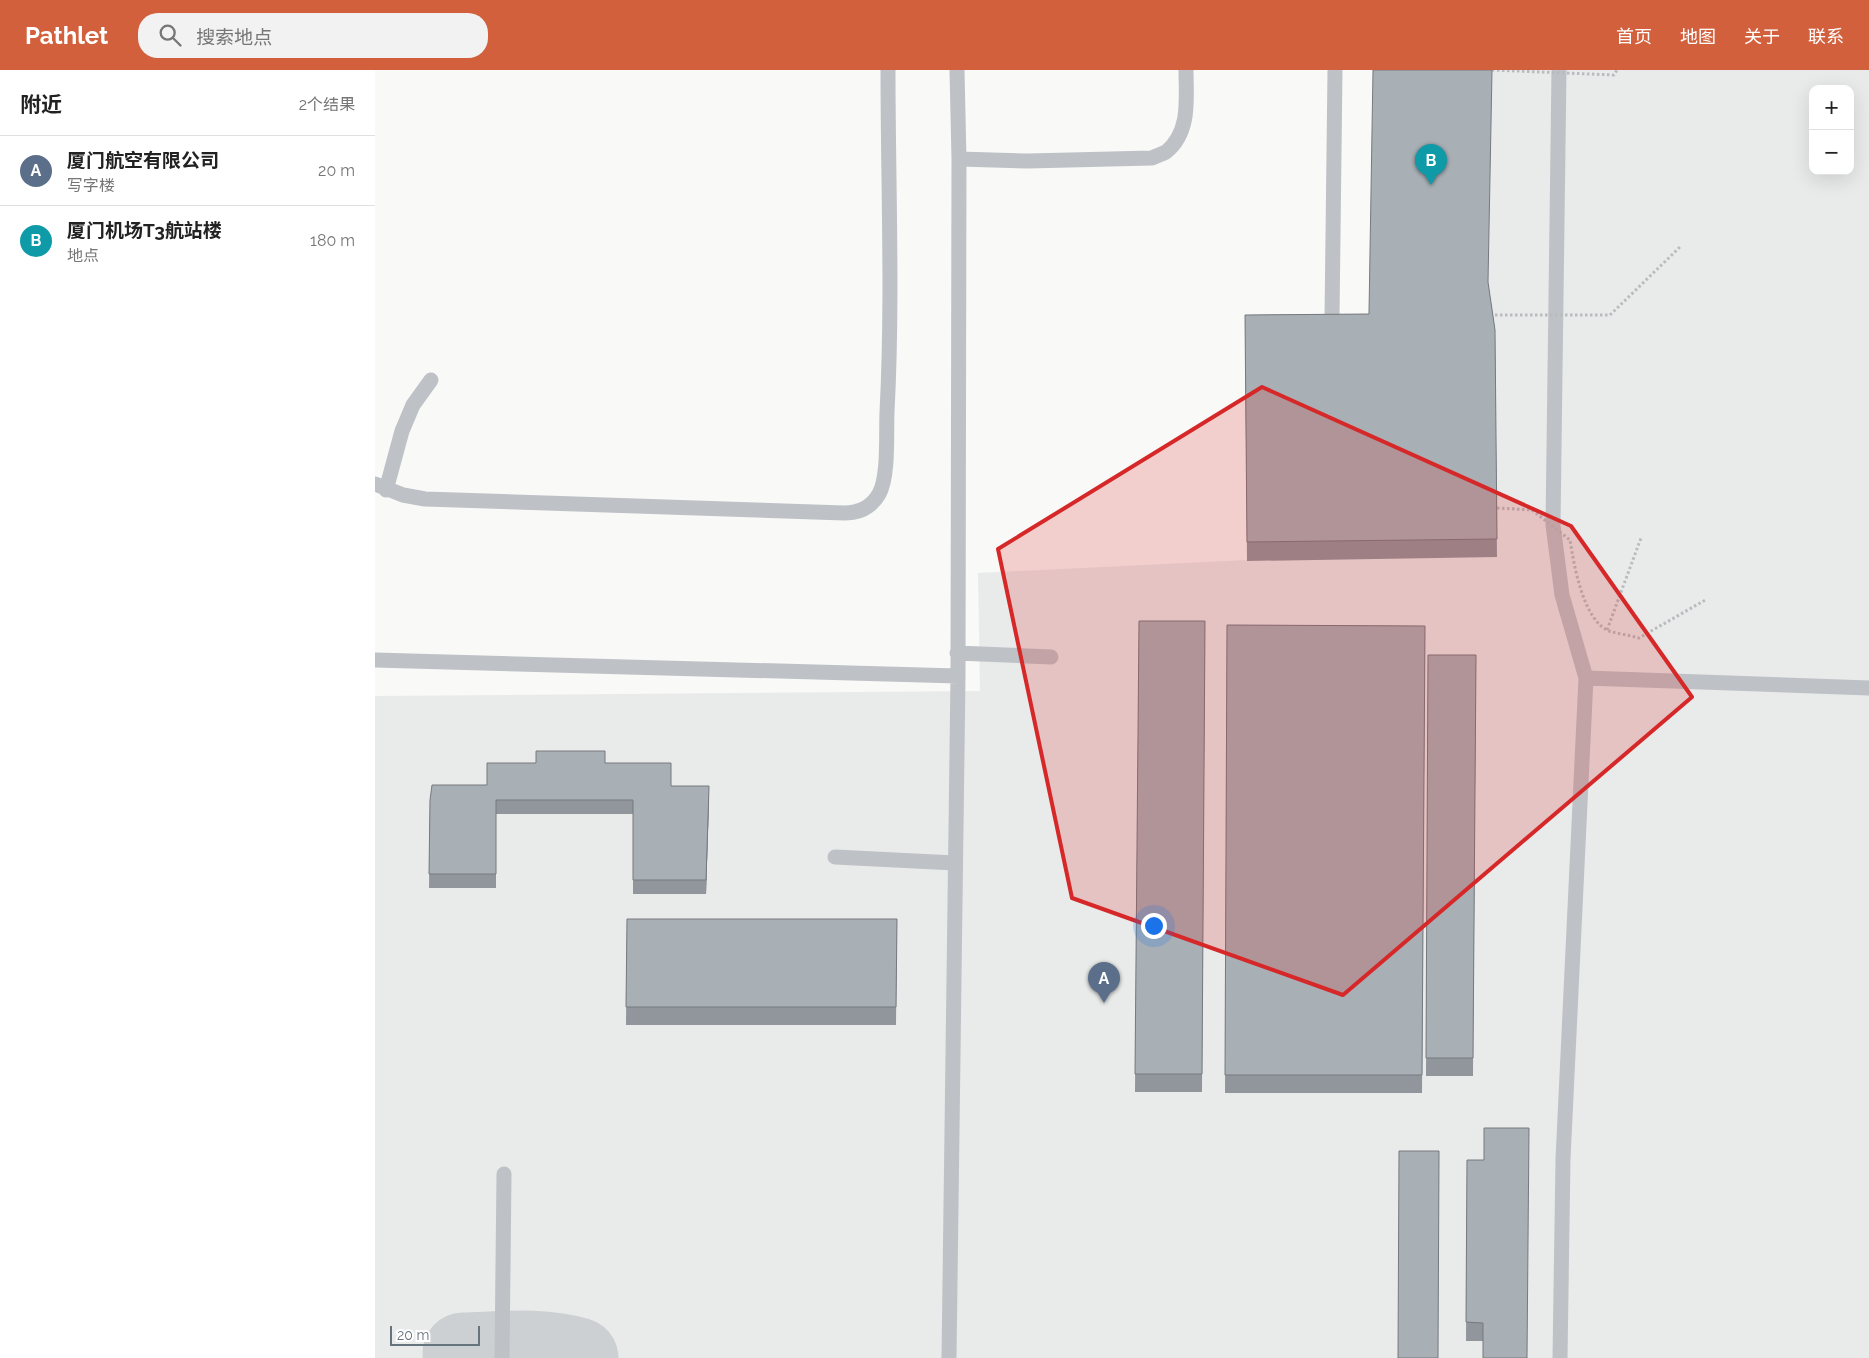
<!DOCTYPE html>
<html lang="zh">
<meta charset="utf-8">
<style>
body{margin:0;font-family:Raleway,"Noto Sans SC",sans-serif;background:#f2f2f2;color:#222}
.controls{position:absolute;right:15px;top:15px;display:grid;overflow:hidden;border-radius:10px;box-shadow:0 5px 20px #0002}
.controls button{width:45px;height:45px;display:grid;place-items:center;padding:0;border:0;border-bottom:1px solid #e0e0e0;background:#fff;color:#222;font:25px sans-serif}
.scale{position:absolute;left:15px;bottom:12px;width:90px;box-sizing:border-box;padding-left:5px;border:2px solid #66747e;border-top:0;font-size:14px;line-height:18px;white-space:nowrap;color:#66747e;-webkit-text-stroke:4px #fff;paint-order:stroke}
.you{position:absolute;left:778px;top:855px;width:18px;height:18px;margin:-12px;border:4px solid #fff;border-radius:50%;background:#1a73e8;box-shadow:0 0 0 8px #1a73e833}
.badge{display:grid;place-items:center;width:32px;height:32px;border-radius:50%;background:#d2603d;color:#fff;font-size:16px;font-weight:700}
.pin{position:absolute;translate:-50% -41px;filter:drop-shadow(0 1px 2px #0008)}
.pin::after{content:'';position:absolute;top:26px;width:18px;height:15px;background:inherit;clip-path:polygon(0 0,100% 0,50% 100%)}
.list{margin:0;padding:0;list-style:none}
h2{display:flex;justify-content:space-between;align-items:center;height:65px;margin:0;padding:0 20px;font-size:21px}
h2 small{font-size:16px;font-weight:400;color:#767676}
.list li{display:grid;grid-template-columns:32px 1fr auto;gap:15px;align-items:center;box-sizing:border-box;height:70px;padding:0 20px;border-top:1px solid #e0e0e0}
.list b{display:block;font-size:19px;white-space:nowrap}
.list p{margin:0;font-size:16px;white-space:nowrap;color:#767676}
.list em{font-size:16px;font-style:normal;color:#767676}
.icon{flex:none;width:28px;height:28px;fill:none;stroke:currentColor;stroke-width:2;stroke-linecap:round;stroke-linejoin:round}
.map{position:relative;flex:none;width:1494px;height:1288px;overflow:hidden}
header{display:flex;align-items:center;gap:30px;box-sizing:border-box;height:70px;padding:0 25px;background:#d2603d;color:#fff}
header strong{font-size:24px}
nav{display:flex;gap:28px;margin-inline-start:auto;font-size:18px}
.search{width:350px;height:45px;background:#f2f2f2;display:flex;align-items:center;gap:12px;box-sizing:border-box;padding:0 18px;border-radius:20px;color:#767676;font-size:19px}
main{display:flex}
aside{flex:1;background:#fff}
.map>svg:first-child{display:block}
.built{fill:#e9eaea;fill-rule:evenodd}
.lines{fill:none;stroke-linecap:round;stroke-linejoin:round}
.taxiway{stroke:#cdd0d2;stroke-width:81}
.path{stroke:#b9bcbe;stroke-width:3;stroke-dasharray:2.5 2.5;stroke-linecap:butt}
.service{stroke:#bec2c6;stroke-width:15}
.path-bridge{stroke:#b9bcbe;stroke-width:3;stroke-dasharray:2.5 2.5;stroke-linecap:butt}
.wall{fill:#90969c}
.shaded-wall{fill:#767a7f}
.building{fill:#a8afb5;stroke:#767a7f}
.marked{fill:#d62828;fill-opacity:0.2;stroke:#d62828;stroke-width:4;stroke-linejoin:round}
</style>
<header>
<strong>Pathlet</strong>
<div class="search"><svg class="icon" aria-label="search" viewBox="0 0 24 24"><circle cx="10" cy="10" r="6"/><path d="M15 15l6 6"/></svg>搜索地点</div>
<nav><a>首页</a><a>地图</a><a>关于</a><a>联系</a></nav>
</header>
<main>
<aside>
<h2>附近<small>2个结果</small></h2>
<ul class="list">
<li><span class="badge" style="background:#5c6f8a">A</span><div><b>厦门航空有限公司</b><p>写字楼</p></div><em>20 m</em></li>
<li><span class="badge" style="background:#0f9aa8">B</span><div><b>厦门机场T3航站楼</b><p>地点</p></div><em>180 m</em></li>
</ul>
</aside>
<div class="map">
<svg width="1494" height="1288" viewBox="0 0 1494 1288">
<rect width="100%" height="100%" fill="#f9f9f7"/>
<path class="built" d="M999,0H1494V1288H0V626L605,621L603,503L872,490L870,263L993,262ZM1438,19H1475V101H1438Z"/>
<g class="lines">
<path class="taxiway" d="M88,1283C126,1282 166,1277 203,1288"/>
<path class="path" d="M1232,560L1266,468"/>
<path class="service" d="M1184,0L1178,455L1187,525L1211,608L1188,1089L1185,1288
M584,89L653,91L777,88C781,86 787,84 791,82C816,62 811,28 811,0
M957,248L960,0
M0,414L28,425L50,429L469,443C484,443 496,438 504,424C514,406 511,363 512,342C518,228 513,114 513,0
M11,420L27,361L38,335L56,310
M582,583L676,587
M0,590L583,606
M1211,608L1494,618
M460,787L580,793
M127,1288L129,1104
M574,1288L583,606L584,89L582,0"/>
<path class="path-bridge" d="M1117,0L1239,5L1242,0
M1115,245H1235L1306,176
M1122,438L1157,440L1195,470C1199,495 1208,550 1234,561C1243,564 1254,565 1264,568L1332,529"/>
</g>
<path class="wall" d="M1113,214L1120,260L1122,487L872,491L870,245L994,244Z
M764,551H830L827,1022H760Z
M852,555L1050,556L1047,1023H850Z
M1053,585H1101L1098,1006H1051Z
M230,693L334,730L331,824H258V744H121V818H54L55,730L112,715Z
M252,849H522L521,955H251Z
M1092,1090H1109L1108,1271H1091Z"/>
<path class="shaded-wall" d="M334,716V730L331,824V810Z"/>
<path class="building" d="M998,0H1117L1113,212L1120,260L1122,469L872,472L870,245L994,244Z
M764,551H830L827,1004H760Z
M852,555L1050,556L1047,1005H850Z
M1053,585H1101L1098,988H1051Z
M161,681H230V693H296V716H334L331,810H258V730H121V804H54L55,730L57,715H112V693H161Z
M252,849H522L521,937H251Z
M1109,1058H1154L1152,1288H1108V1253L1091,1252L1092,1090H1109Z
M1024,1081H1064L1063,1288H1023Z"/>
<path class="marked" d="M887,317L1196,456L1317,627L968,925L697,828L623,479Z"/>
</svg>
<div class="controls">
<button>+</button>
<button>−</button>
</div>
<div class="scale">20 m</div>
<div class="you"></div>
<div class="pin badge" style="left:729px;top:933px;background:#5c6f8a">A</div>
<div class="pin badge" style="left:1056px;top:115px;background:#0f9aa8">B</div>
</div>
</main>
